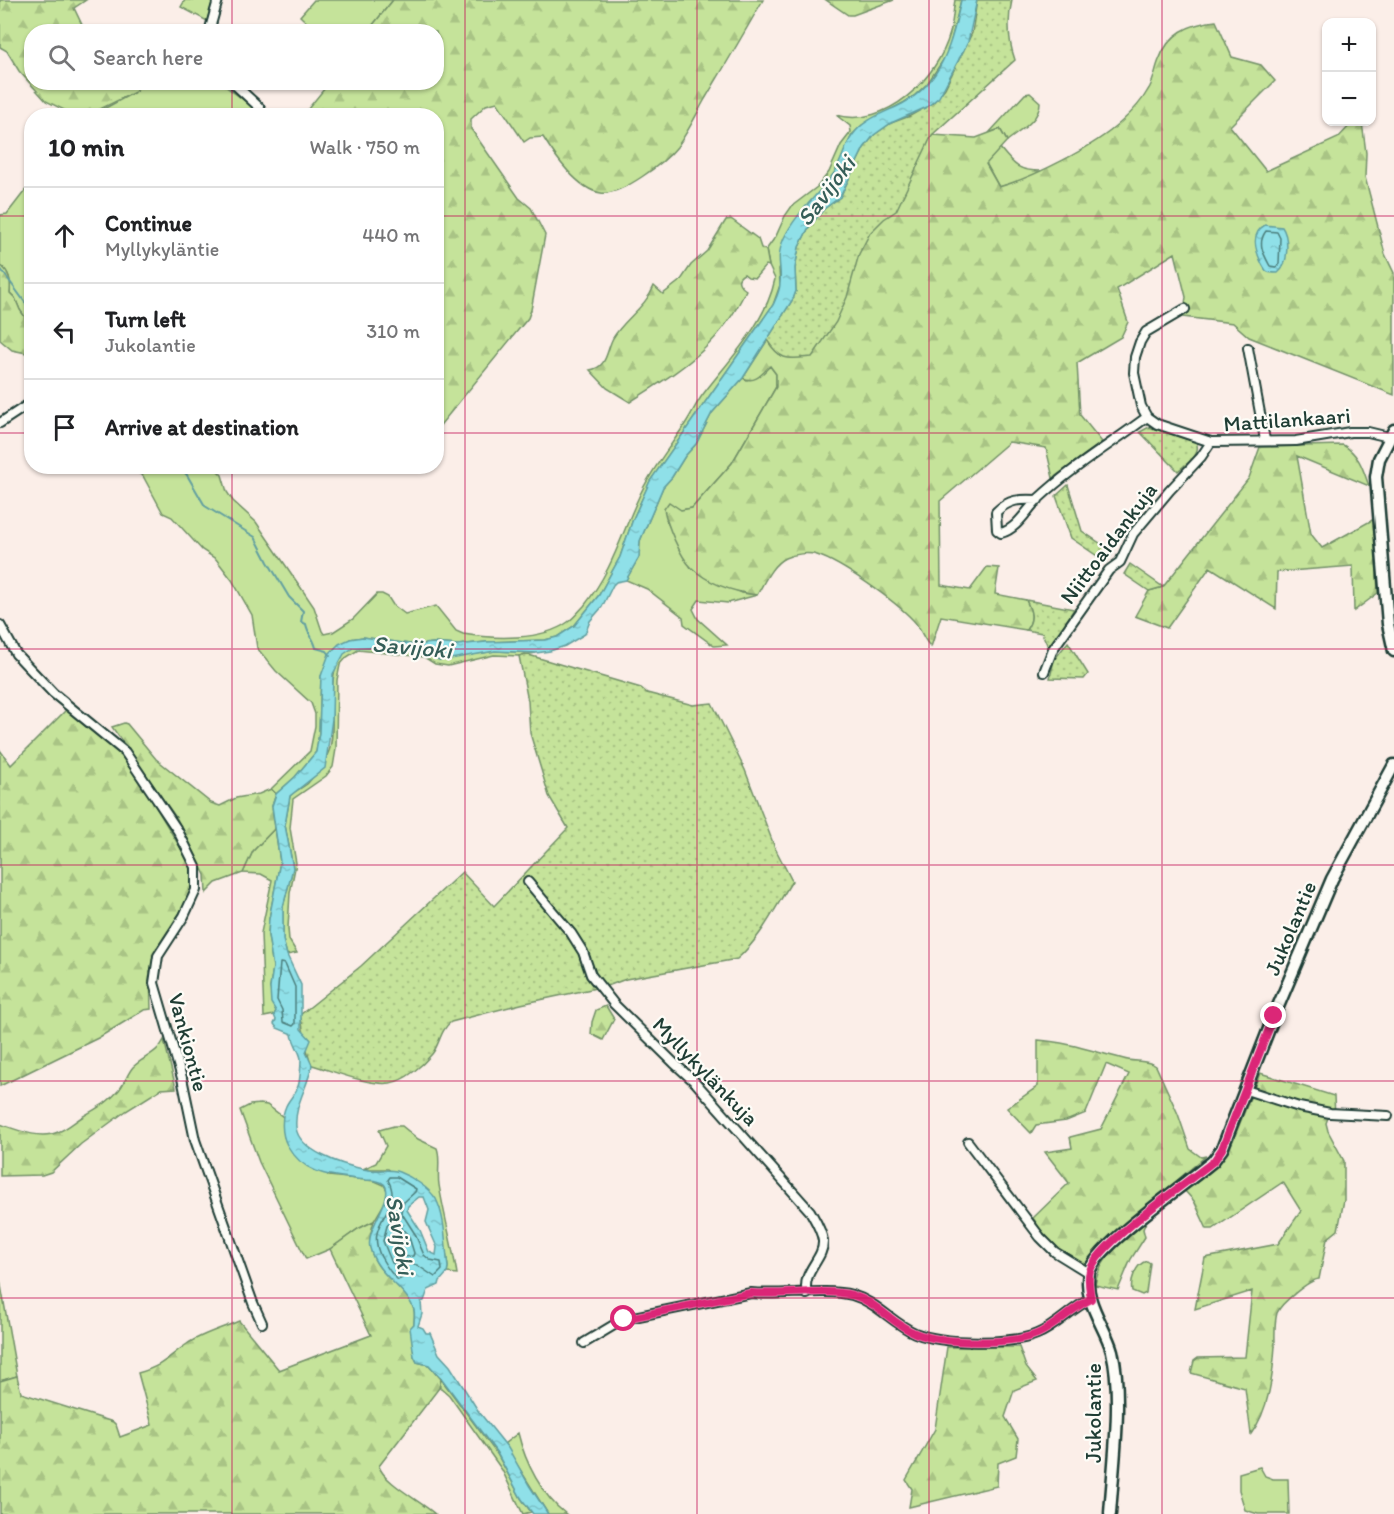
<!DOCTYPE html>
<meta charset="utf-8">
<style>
body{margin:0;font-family:Itim,sans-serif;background:#f6f6f6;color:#202124}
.controls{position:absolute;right:18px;top:18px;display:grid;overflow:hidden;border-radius:12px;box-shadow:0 2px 4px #0004}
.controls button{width:54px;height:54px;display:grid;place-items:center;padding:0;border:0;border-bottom:2px solid #e0e0e0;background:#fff;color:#202124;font:30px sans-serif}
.stop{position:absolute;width:18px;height:18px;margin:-14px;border:4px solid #db2777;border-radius:50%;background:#fff}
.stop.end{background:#db2777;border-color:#fff;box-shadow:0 2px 6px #0008}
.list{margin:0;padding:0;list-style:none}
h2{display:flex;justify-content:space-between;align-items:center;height:78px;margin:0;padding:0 24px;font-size:26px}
h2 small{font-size:20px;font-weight:400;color:#757577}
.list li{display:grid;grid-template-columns:39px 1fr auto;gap:18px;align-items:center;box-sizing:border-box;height:96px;padding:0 24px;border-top:2px solid #e0e0e0}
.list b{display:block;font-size:22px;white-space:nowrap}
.list p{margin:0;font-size:20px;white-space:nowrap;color:#757577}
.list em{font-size:20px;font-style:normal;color:#757577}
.icon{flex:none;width:33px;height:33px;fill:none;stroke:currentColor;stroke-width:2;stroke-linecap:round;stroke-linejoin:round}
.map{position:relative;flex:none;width:1394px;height:1514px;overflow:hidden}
.search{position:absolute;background:#fff;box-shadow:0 2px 4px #0004;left:24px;top:24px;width:420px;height:66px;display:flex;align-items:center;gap:15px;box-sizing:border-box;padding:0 21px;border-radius:24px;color:#757577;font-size:22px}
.panel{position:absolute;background:#fff;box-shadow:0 2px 4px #0004;left:24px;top:108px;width:420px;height:366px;border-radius:24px}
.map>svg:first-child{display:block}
.green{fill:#c5e39a;stroke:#729067;stroke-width:1.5}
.forest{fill:url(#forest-firs);stroke:#729067;stroke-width:1.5}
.park{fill:url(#park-dots);stroke:#729067;stroke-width:1.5}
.water{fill:url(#water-ripples);stroke:#629fa0;stroke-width:1.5;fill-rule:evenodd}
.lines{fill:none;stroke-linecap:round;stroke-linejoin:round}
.shore{stroke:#4c7e7c;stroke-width:1.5}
.stream{stroke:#629fa0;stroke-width:2}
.street-casing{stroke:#1f3d34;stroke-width:12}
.secondary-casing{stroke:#1f3d34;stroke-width:15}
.street{stroke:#fdfcf7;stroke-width:8}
.secondary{stroke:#fdfcf7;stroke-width:10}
.route{stroke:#db2777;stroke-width:8}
.grid{fill:none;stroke:#c2185b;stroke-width:1.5;stroke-opacity:0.55}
.labels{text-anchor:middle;stroke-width:4.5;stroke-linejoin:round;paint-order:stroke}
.street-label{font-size:22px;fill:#1f3d34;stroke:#fdfcf7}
.water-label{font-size:24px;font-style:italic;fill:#355e58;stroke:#fdfcf7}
</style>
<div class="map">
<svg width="1394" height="1514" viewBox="0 0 1394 1514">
<defs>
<pattern id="forest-firs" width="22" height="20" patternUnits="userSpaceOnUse" patternTransform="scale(1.5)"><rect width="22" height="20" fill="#c5e39a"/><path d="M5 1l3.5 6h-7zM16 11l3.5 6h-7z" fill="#a9c485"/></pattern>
<pattern id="park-dots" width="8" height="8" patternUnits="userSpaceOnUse" patternTransform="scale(1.5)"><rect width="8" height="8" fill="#c5e39a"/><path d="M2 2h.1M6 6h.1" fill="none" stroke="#a9c485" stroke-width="1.8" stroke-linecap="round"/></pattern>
<pattern id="water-ripples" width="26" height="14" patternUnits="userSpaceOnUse" patternTransform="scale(1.5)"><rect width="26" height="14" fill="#8fe0e8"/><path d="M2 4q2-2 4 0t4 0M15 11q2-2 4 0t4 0" fill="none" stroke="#7bc1c8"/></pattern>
</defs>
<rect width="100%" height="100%" fill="#fbeee8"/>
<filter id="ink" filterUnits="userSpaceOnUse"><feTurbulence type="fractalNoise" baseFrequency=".0167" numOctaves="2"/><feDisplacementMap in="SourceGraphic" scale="12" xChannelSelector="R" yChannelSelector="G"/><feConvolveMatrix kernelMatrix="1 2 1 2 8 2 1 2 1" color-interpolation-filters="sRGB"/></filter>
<g filter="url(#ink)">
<path class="green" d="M185,0H213L207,21L181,7Z
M314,0H393L368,31H316L300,16Z
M955,0H961L948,53L927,84L915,95L903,103L862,125L852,135L836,171L815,197L779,269L780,285L773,305L650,481L633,519L620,557L599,595L574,626L557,637L545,640L486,642L457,645L433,643L416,645L363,637L350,639L321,676L319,733L316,752L295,777L276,794L271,789L310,751L315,726V714L311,703L276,671L257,648L252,615L232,580L216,559L202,550L172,517L163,513L143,476L133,470L123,469L124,466L214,467L222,475L227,492L233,501L256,522L297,582L314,607L322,631L324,634L333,632L353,619L377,594H382L388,597L393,605L405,614L436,606L456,631L463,634C494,639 542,641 568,622C574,618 579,611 584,606C612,570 619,541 637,501C649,473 668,450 685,424C692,414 696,403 704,393C730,359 766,323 775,279L769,266L766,250L776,236L785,216L792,206L817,187L829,172L841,145L851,132L850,126L836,115C886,129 938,78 950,33C953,22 953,11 955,0Z
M142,82L221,83L249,104L259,115L91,116L135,92Z
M1030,93L1040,102C1040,120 1021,130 1007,141L1000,129L989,133L1025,94Z
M1000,148C1014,165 1018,171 1041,171L1024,180L999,187L986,163Z
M31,183V326L20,310L15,298L10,293C11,281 10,272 0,265V215L7,214Z
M770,366L776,374V387L732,463L692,508L681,510L666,520L691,568L742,593L757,595L728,603L699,600L693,609L698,619L727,645L714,646L684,624L683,617L647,589L626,580L639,557L640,541L663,487L672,477L685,456L696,444L712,413L743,378L747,380Z
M368,647L426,653L439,660L495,651L536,653L519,656L494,655L448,666L435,664L424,657L358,650L347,657L340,665L337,680L336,749L333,767L326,776L293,799L290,828L296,863L290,893L288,928L289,940L297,953L287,955L283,940V907L293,868L285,825L290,796C295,790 303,788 308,783C315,775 325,761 329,751C339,725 319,658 354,647C358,646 364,647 368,647Z
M275,828L280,862L269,919L268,935L273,967L270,988L276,1011L274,1015L264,1017L261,933L272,880L261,874L243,873L253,851Z
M260,1104L267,1105L283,1117L284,1137L329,1176L375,1181L384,1185L387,1190V1199L374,1221L358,1229L330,1249L306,1259L259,1162L240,1110L250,1105Z
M394,1126H402L418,1139L437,1148C441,1159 437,1173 439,1185C444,1215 452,1244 457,1274L447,1273L448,1267L440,1209L388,1169H363L376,1163L386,1146L379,1130Z
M1147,1261L1150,1263L1146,1293L1142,1295L1132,1291C1130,1281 1135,1264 1147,1261Z
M0,1280L17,1376L0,1381Z
M441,1379L497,1454L521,1498L531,1512L523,1514L502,1470L449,1395L441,1388H439Z
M518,1433C525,1462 542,1496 566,1514H548L504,1444Z
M1260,1467L1265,1476L1273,1479H1288L1289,1514H1258L1245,1510L1239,1490V1473Z"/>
<path class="forest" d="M0,0H86L74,8L85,31L32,32V82L142,83L135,92L88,115H74L46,101L19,71L7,51L0,47Z
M393,0H763C744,33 725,66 705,99C696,115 688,132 677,147C665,162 621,196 601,193C578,190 554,155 543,137L530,138L524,142L497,102L486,105L471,119V129L519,198L531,208L545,235L531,310L528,318L437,429L436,116L303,115L329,83L436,82V32L368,31Z
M826,0H894L853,15H848Z
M1216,21L1232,57L1261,65L1275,81L1230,126L1266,171L1338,138L1353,122H1362L1366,153L1365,177L1385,254L1394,273V395L1249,337L1233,323L1183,317L1186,297L1175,253L1117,289L1128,322L1121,337L1077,363L1080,415L1102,442L1053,478L1046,448L1009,442L940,501L941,585L970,590L987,567L999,568L995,594L1026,600C1032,612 1034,619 1026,630L941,616L931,647C923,640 921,628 913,620C895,601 842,563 817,555C808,552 794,554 785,558C772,564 764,583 757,595C735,592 709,584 692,568C680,557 667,525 664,509L669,502L681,510L692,508L732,463L776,387V374L770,366C762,374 755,384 743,378L787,310L933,135L976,138L1000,129L1007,141L986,164L999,187C1034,177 1094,147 1121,122C1130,114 1142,101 1148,90C1154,82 1155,69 1159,60C1169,33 1189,24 1216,21Z
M731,219L758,239L761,248L766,250L769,266L766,265L755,278L748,277L744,274C734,279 740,286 746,290C719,348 681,369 630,402L607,388L590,370C608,367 606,351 613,338C624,319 646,307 654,286L663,294L681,280L691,265L707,251L726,220Z
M0,265C10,272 11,281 10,293L15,298L20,310L31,326V354L12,350L0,340Z
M1343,445C1359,454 1363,469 1369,486L1297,456L1311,534L1322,548L1374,519L1378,593L1354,611L1353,566L1277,572L1276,609L1210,567L1167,628L1135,616L1149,591L1163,587L1249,478L1260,447Z
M68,708L119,752L145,789L192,867V889L179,914L156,949L150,973L151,1009L144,1010L98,1038L0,1086V750L11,765Z
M124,723L127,724L156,759L211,803L220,806L236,798L259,794L271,789L276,794L272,806L275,828L253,851L243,873L216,883L206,893L205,875L177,819L112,727Z
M606,1006L614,1019L603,1040L591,1034L592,1022L596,1010Z
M164,1040L176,1088L161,1089L126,1111L81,1144L51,1172L42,1175L0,1176V1124C17,1130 40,1140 58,1132C67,1129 74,1122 82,1117C98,1107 106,1105 119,1090C125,1083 127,1074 133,1067C143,1057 158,1053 164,1040Z
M1038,1040C1069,1042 1098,1053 1128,1060C1137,1062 1148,1060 1156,1066L1178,1114L1190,1149L1201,1157L1206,1156L1105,1241L1086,1268C1061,1252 1049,1244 1033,1218L1069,1183L1045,1152L1072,1148L1070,1137L1101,1129L1129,1074L1106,1064L1086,1113L1066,1121L1036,1125L1031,1133L1007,1108L1038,1086Z
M1260,1073L1334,1096L1335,1117L1328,1118L1326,1123L1328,1131L1344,1161V1200L1338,1230L1327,1239L1319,1279C1309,1280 1281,1303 1277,1313C1274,1323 1275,1336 1275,1346C1273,1375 1269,1410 1251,1434L1245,1388L1191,1373L1194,1361L1198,1358L1245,1357L1252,1291L1195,1309L1205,1258L1278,1244L1301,1211L1283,1182L1213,1229H1207L1194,1201L1185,1191L1218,1164L1230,1148Z
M374,1221C372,1229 369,1237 370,1244C372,1274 406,1284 414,1310C415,1314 414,1320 414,1324L411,1328L414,1356L417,1362L429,1365L441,1379L439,1388L379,1466C383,1482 422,1502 435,1514H0V1381L17,1376L21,1393L113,1422L116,1425L120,1437L152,1425L138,1373C165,1365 166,1358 187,1344C201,1334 223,1328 239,1321L279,1370L371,1335L330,1249L358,1229Z
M1146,1222L1143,1229L1145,1237L1131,1259L1118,1290L1095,1285C1099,1256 1126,1240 1146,1222Z
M947,1347H1019L1026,1367L1037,1381L1014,1390L1005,1417L1018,1439L1016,1456L998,1463L997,1486L909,1507L912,1489L906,1480L935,1429Z"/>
<path class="park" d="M977,0H1012C1007,21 1008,40 1015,60L932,135L896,211L884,219L870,233L859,254L847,297L836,322L812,357C788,359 781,362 767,340L793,299L796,291L795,268L799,247L809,227L824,209L840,197L864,148L874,135L891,123L910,116L933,103L945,88L972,33Z
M1149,427L1196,442C1202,455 1187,463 1178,471L1140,432Z
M1068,485L1082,531L1113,552L1106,562L1071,538L1056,496Z
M1130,564L1163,587L1149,591L1124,574Z
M1026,600L1074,609L1049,649L1042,633L1026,630C1034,619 1032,612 1026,600Z
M1068,642L1088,674L1084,679L1050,678L1054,660Z
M525,654L641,688L647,693L693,705L712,703L745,770L775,848L792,881C775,908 761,938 737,959L626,979L610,985L521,1004L451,1022C440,1030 440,1044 432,1054C422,1066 405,1081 390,1083C369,1086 333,1071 312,1065C304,1048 305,1032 300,1015L361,966L462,872L494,906L568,828L549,796L530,733L528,701L519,656Z"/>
<path class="water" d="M961,0H977L968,42L939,97L927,107L891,123L874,135L864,148L840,197L824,209L809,227L799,247L795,268L796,291L793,299L743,378L712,413L696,444L685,456L672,477L663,487L640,541L639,557L626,580L616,582L613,585L602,607L590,621L585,634L565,646L550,651L536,653L495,651L445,660H439L426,653L368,647L353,648L344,654L333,674L332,719L325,768L290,796L285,825L293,868L283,907V940L287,955L301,985V1029L311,1040L306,1052L312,1065C308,1087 294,1105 296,1127C298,1151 343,1165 363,1169C375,1172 387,1168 399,1172C412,1177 429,1188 436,1199C446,1219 445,1246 448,1267L447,1273L440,1281L439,1285L428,1290L424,1301L421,1302L422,1314L418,1326L423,1328L426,1333H430L439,1354L450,1366L479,1412L508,1448L529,1485L548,1514H533L521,1498L497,1453L442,1379L429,1365L417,1362L414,1356L410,1328L414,1324C414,1320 415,1314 414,1310C407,1288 377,1276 370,1248C365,1228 396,1197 384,1184C379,1180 372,1180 366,1180C334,1176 305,1177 287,1145C281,1134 281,1117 286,1106C289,1099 296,1093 298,1086C300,1082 301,1064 301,1059C300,1051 293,1043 292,1034L277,1028L274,1024L276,1020L274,1015L276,1011L271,1003L270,988L273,967L268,935L269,919L280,862L272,806L276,794L295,777L316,752L319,733L321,676L329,654L339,644L350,639L363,637L416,645L433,643L457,645L486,642L545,640L557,637L574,626L599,595L620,557L633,519L650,481L773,305C776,298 780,291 780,283C782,265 775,259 784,238C796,213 818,195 834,173C842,161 844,147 852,136C863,119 884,113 902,104C943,82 952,41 961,0ZM419,1197H424L429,1210L426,1222L437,1247L436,1255L429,1252L420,1230L407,1210L408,1206Z
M1265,225L1282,227C1289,237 1289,265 1278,273C1276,273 1270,273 1268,272C1265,271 1264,267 1262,264C1256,252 1249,234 1265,225Z"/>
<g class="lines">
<path class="shore" d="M1266,231L1277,232L1280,238L1279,264L1276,267L1270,266C1263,253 1257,243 1266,231Z
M280,963L285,964L295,987V1024L293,1026L283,1022L282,1010L277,1000Z
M390,1177H397L416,1189L415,1192L403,1203L401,1212L415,1234L424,1255L430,1260L441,1262L442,1270L435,1277L417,1265L409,1264L403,1267L402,1278L398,1280C390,1273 386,1266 381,1257C363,1220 405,1211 388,1180Z
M393,1217L409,1237L414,1253L413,1256L404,1257L395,1264L392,1263L383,1241L387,1226Z"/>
<path class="stream" d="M0,268L32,312
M179,466L187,475L205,506L255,537L268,562L289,597L303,611L301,622L306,624C308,634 314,639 316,648L327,651L331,656"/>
<defs>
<path id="street" d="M209,32L218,0
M232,82L259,107L264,116
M1185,309L1146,332L1140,342L1135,357L1134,373L1141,406L1147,417L1157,424L1211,442L1296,441L1350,432H1368L1389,437
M1248,348L1265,440
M0,423L32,402
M1038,500C1020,499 1009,499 996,512L997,530L1001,533C1017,529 1026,511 1038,499C1071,468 1111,444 1147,417
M0,625L16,654L53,693L125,752L178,831L196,867V890L184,916L158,956L154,983L182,1078L195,1140L253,1303L262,1323
M1044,672L1053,649L1109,570L1120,562L1133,534L1170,490L1201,457L1211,442
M528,882L571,933L583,952L591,975L614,1004L674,1063L695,1082L810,1211C815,1220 822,1231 823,1241C824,1260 801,1271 807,1294
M1246,1090L1299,1107L1330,1113L1388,1116
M968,1142L1040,1237L1055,1252L1089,1273
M584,1343L624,1319L751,1293C782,1296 825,1288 852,1295C877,1302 892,1323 915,1333C942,1344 1011,1345 1037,1334C1057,1326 1071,1308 1091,1299"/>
<path id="secondary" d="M1394,430L1379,459L1376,477L1388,624L1394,651
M1110,1514C1113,1466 1123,1396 1112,1351C1105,1326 1083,1301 1089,1273C1094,1247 1190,1181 1213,1161L1222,1149L1274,1016L1332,879L1394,765"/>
</defs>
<use href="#street" class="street-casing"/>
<use href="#secondary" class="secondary-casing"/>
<use href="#street" class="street"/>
<use href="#secondary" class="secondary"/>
</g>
</g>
<g class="lines" filter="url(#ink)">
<path class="route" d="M624,1319L751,1293C782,1296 824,1288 852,1295C877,1302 892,1324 915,1333C942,1344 1010,1345 1037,1334C1057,1326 1071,1308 1091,1299C1090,1290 1087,1279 1090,1271C1098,1243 1188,1182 1214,1161L1222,1149L1274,1016"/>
</g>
<path class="grid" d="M232,0V32M465,0V1514M697,0V1514M929,0V1514M1162,0V1514M232,82V116M0,216H32M436,216H1394M0,433H32M436,433H1394M232,466V1514M0,649H1394M0,865H1394M0,1081H1394M0,1298H1394"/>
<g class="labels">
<g class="street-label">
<text transform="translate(1287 419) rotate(-4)" y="8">Mattilankaari</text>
<text transform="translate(1108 543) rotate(-53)" y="8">Niittoaidankuja</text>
<text transform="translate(1290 928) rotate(-67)" y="8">Jukolantie</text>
<text transform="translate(189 1042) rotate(75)" y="8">Vankiontie</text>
<text transform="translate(706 1071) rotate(46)" y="8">Myllykylänkuja</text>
<text transform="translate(1093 1413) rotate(-90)" y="8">Jukolantie</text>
</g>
<g class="water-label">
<text transform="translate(826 191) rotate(-53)" y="8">Savijoki</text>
<text transform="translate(412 647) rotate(5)" y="8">Savijoki</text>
<text transform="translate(400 1235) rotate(81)" y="8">Savijoki</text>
</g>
</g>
</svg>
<div class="controls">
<button>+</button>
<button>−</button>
</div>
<div class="stop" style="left:624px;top:1319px"></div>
<div class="stop end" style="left:1274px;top:1016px"></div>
<div class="search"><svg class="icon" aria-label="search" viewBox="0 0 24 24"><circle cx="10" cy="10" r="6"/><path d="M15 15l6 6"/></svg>Search here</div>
<section class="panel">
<h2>10 min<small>Walk · 750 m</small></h2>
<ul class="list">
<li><svg class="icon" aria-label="ahead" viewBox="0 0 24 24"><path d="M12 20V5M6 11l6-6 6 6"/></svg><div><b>Continue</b><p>Myllykyläntie</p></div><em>440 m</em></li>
<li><svg class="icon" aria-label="left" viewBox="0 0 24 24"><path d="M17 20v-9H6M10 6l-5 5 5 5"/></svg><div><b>Turn left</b><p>Jukolantie</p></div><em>310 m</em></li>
<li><svg class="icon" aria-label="arrive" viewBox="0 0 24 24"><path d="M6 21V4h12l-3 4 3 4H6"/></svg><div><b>Arrive at destination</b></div></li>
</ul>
</section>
</div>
